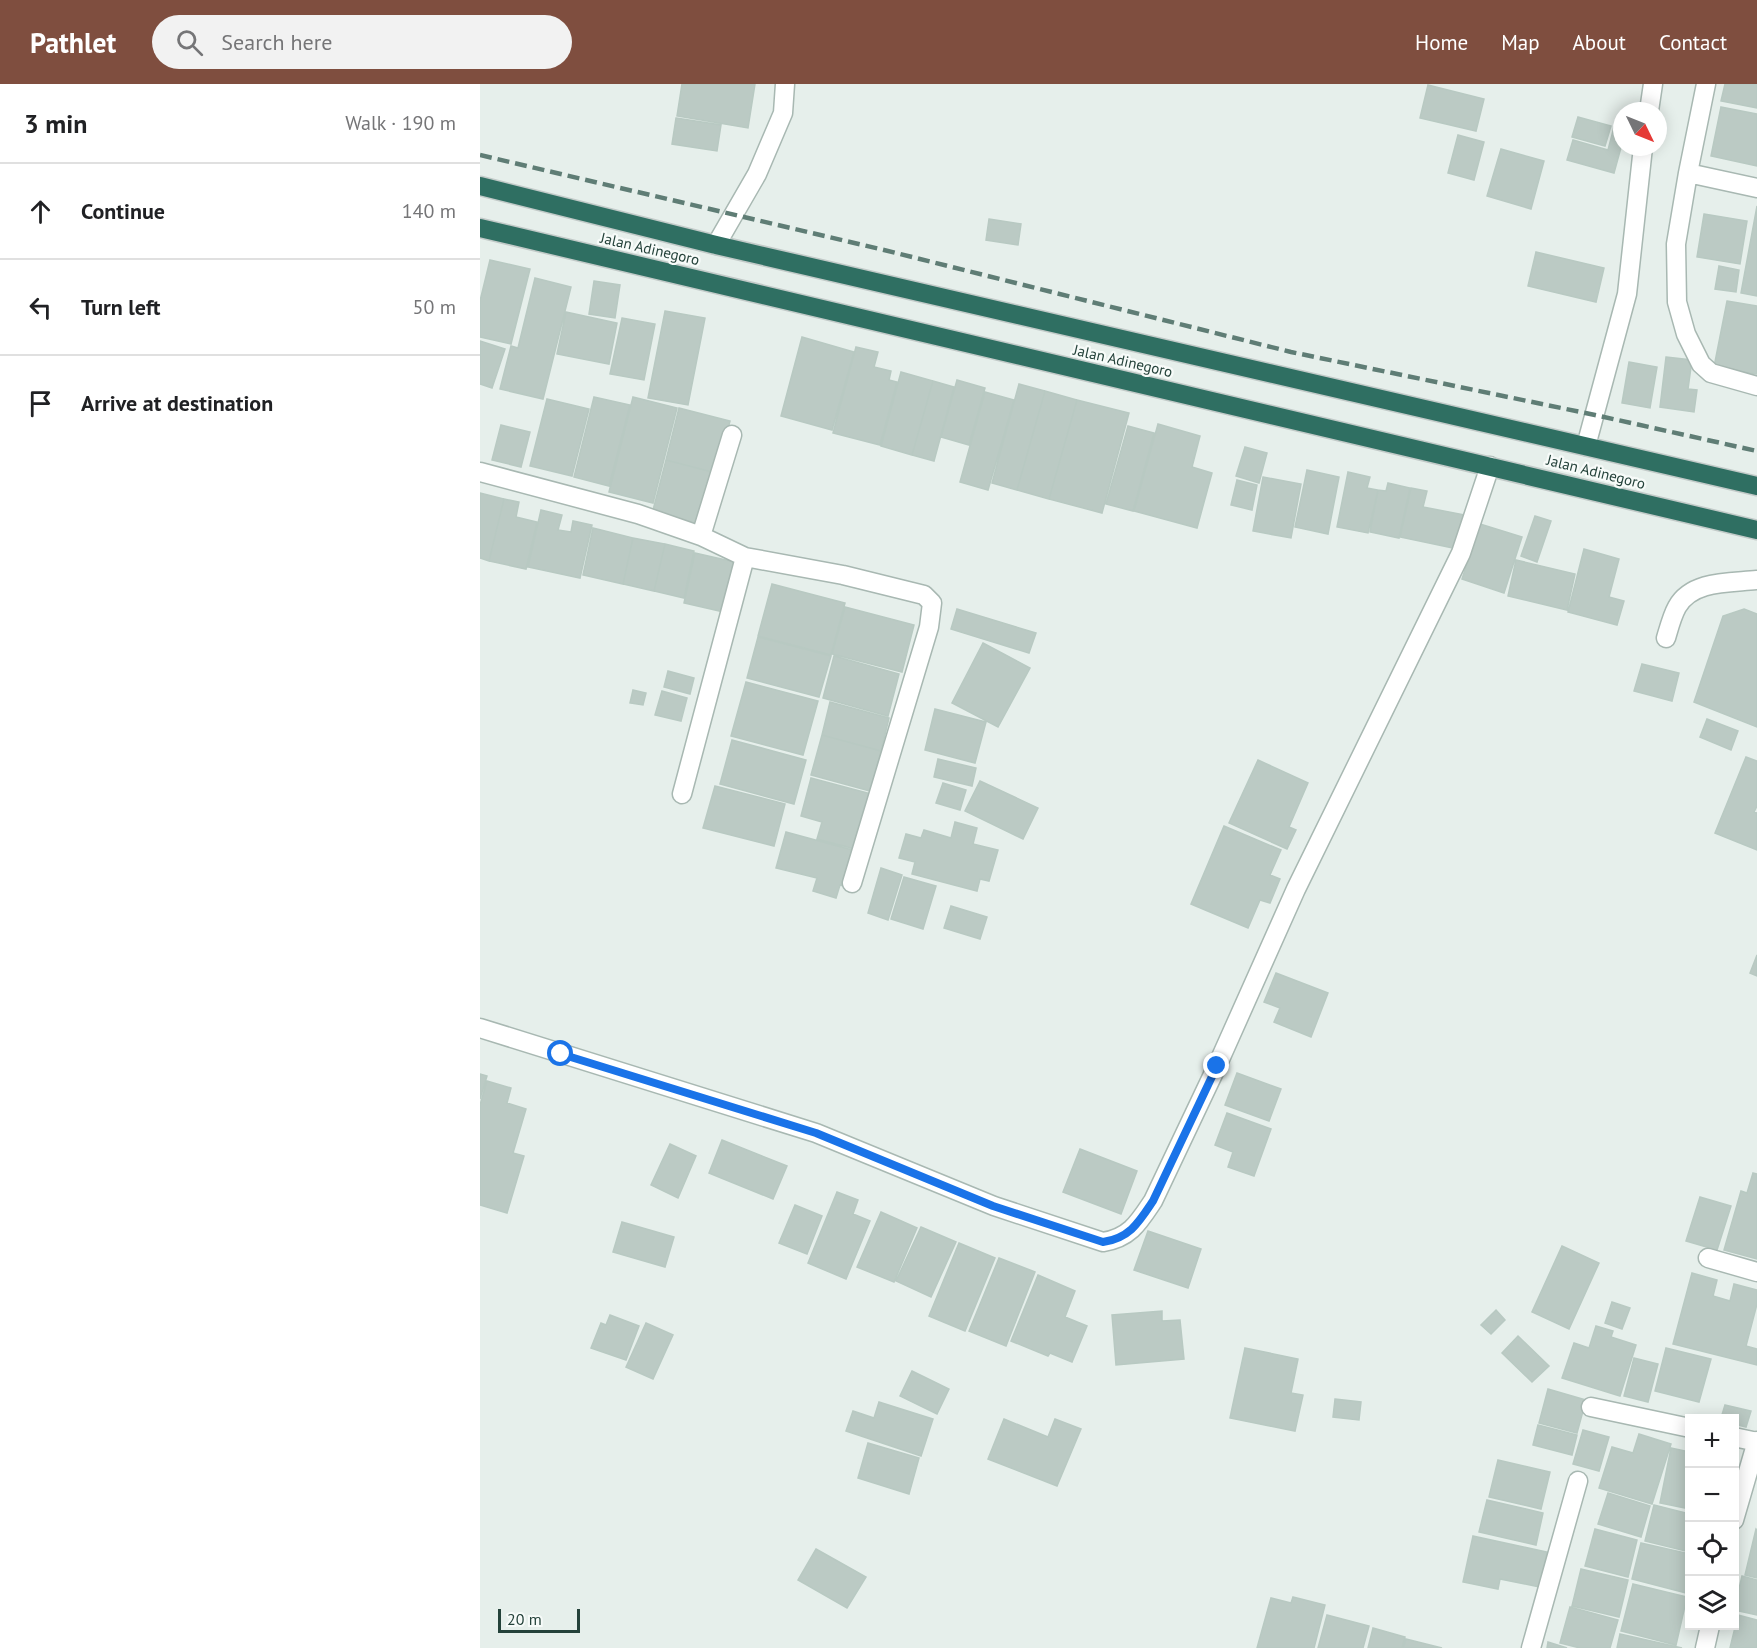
<!DOCTYPE html>
<meta charset="utf-8">
<style>
body{margin:0;font-family:"PT Sans",sans-serif;background:#f2f2f2;color:#202124}
.controls{position:absolute;right:18px;bottom:18px;display:grid;overflow:hidden;border-radius:0px;box-shadow:0 3px 15px #0003}
.controls button{width:54px;height:54px;display:grid;place-items:center;padding:0;border:0;border-bottom:2px solid #e0e0e0;background:#fff;color:#202124;font:30px sans-serif}
.compass{position:absolute;left:1133px;top:18px;width:54px;height:54px;border-radius:50%;background:#fff;box-shadow:0 3px 15px #0003;rotate:133deg}
.scale{position:absolute;left:18px;bottom:15px;width:82px;box-sizing:border-box;padding-left:6px;border:3px solid #24423a;border-top:0;font-size:16px;line-height:21px;white-space:nowrap;color:#24423a;-webkit-text-stroke:4px #f7fbf9;paint-order:stroke}
.stop{position:absolute;width:18px;height:18px;margin:-14px;border:4px solid #1a73e8;border-radius:50%;background:#fff}
.stop.end{background:#1a73e8;border-color:#fff;box-shadow:0 2px 6px #0008}
.list{margin:0;padding:0;list-style:none}
h2{display:flex;justify-content:space-between;align-items:center;height:78px;margin:0;padding:0 24px;font-size:26px}
h2 small{font-size:20px;font-weight:400;color:#757577}
.list li{display:grid;grid-template-columns:39px 1fr auto;gap:18px;align-items:center;box-sizing:border-box;height:96px;padding:0 24px;border-top:2px solid #e0e0e0}
.list b{display:block;font-size:22px;white-space:nowrap}
.list em{font-size:20px;font-style:normal;color:#757577}
.icon{flex:none;width:33px;height:33px;fill:none;stroke:currentColor;stroke-width:2;stroke-linecap:round;stroke-linejoin:round}
.map{position:relative;flex:none;width:1277px;height:1564px;overflow:hidden}
header{display:flex;align-items:center;gap:36px;box-sizing:border-box;height:84px;padding:0 30px;background:#7f4e3f;color:#fff}
header strong{font-size:28px}
nav{display:flex;gap:33px;margin-inline-start:auto;font-size:21px}
.search{width:420px;height:54px;background:#f2f2f2;display:flex;align-items:center;gap:15px;box-sizing:border-box;padding:0 21px;border-radius:33px;color:#757577;font-size:22px}
main{display:flex}
aside{flex:1;background:#fff}
.map>svg:first-child{display:block}
.building{fill:#bbcac4;stroke:#b8c9c2;stroke-width:1.5}
.lines{fill:none;stroke-linecap:round;stroke-linejoin:round}
.minor-casing{stroke:#a8b8b2;stroke-width:21}
.highway-casing{stroke:#c2cac8;stroke-width:21}
.minor{stroke:#fff;stroke-width:18}
.highway{stroke:#2f6f62;stroke-width:18}
.rail{stroke:#5f7d75;stroke-width:4.5;stroke-dasharray:12 6;stroke-linecap:butt}
.route{stroke:#1a73e8;stroke-width:8}
.labels{text-anchor:middle;stroke-width:4.5;stroke-linejoin:round;paint-order:stroke}
.street-label{font-size:15px;fill:#24423a;stroke:#f7fbf9}
</style>
<header>
<strong>Pathlet</strong>
<div class="search"><svg class="icon" aria-label="search" viewBox="0 0 24 24"><circle cx="10" cy="10" r="6"/><path d="M15 15l6 6"/></svg>Search here</div>
<nav><a>Home</a><a>Map</a><a>About</a><a>Contact</a></nav>
</header>
<main>
<aside>
<h2>3 min<small>Walk · 190 m</small></h2>
<ul class="list">
<li><svg class="icon" aria-label="ahead" viewBox="0 0 24 24"><path d="M12 20V5M6 11l6-6 6 6"/></svg><div><b>Continue</b></div><em>140 m</em></li>
<li><svg class="icon" aria-label="left" viewBox="0 0 24 24"><path d="M17 20v-9H6M10 6l-5 5 5 5"/></svg><div><b>Turn left</b></div><em>50 m</em></li>
<li><svg class="icon" aria-label="arrive" viewBox="0 0 24 24"><path d="M6 21V4h12l-3 4 3 4H6"/></svg><div><b>Arrive at destination</b></div></li>
</ul>
</aside>
<div class="map">
<svg width="1277" height="1564" viewBox="0 0 1277 1564">
<rect width="100%" height="100%" fill="#e6efeb"/>
<path class="building" d="M202,0H275L268,44L197,32Z
M1245,0H1277V24L1241,17Z
M948,1L1004,15L996,47L940,34Z
M1241,23L1277,30V82L1231,72Z
M1098,33L1131,42L1125,62L1092,53Z
M196,34L241,41L237,67L192,60Z
M1134,43L1142,46V60L1134,89L1087,76L1093,56L1128,66Z
M978,51L1004,58L994,96L968,89Z
M1021,65L1064,77L1051,125L1007,112Z
M1277,122V212L1261,209Z
M1224,130L1267,137L1260,180L1217,173Z
M509,135L541,140L538,161L506,156Z
M1056,168L1124,184L1116,218L1048,202Z
M10,176L50,185L31,260L0,253V217Z
M1239,182L1259,186L1256,208L1235,205Z
M55,194L91,203L63,315L20,305L31,262L38,264Z
M114,197L140,201L135,234L109,230Z
M1247,217L1277,222V290L1234,283Z
M185,227L225,234L208,321L168,314Z
M86,228L137,239L129,280L77,270Z
M142,234L175,240L164,296L130,290Z
M322,253L374,268L352,346L301,332Z
M0,257L25,265L12,304L0,300Z
M376,263L398,268L394,283L411,287L409,296L417,298L400,361L353,349Z
M1186,273L1212,276L1208,305L1217,306L1214,328L1180,323Z
M1149,278L1177,283L1170,324L1142,319Z
M421,288L453,297L432,371L401,362Z
M477,296L505,304L489,361L461,353Z
M453,297L474,303L454,377L432,371Z
M539,300L565,307L537,406L512,399Z
M565,307L597,316L569,415L537,406Z
M505,308L534,316L508,406L480,398Z
M114,313L150,321L129,402L94,393Z
M153,313L197,324L173,419L129,408Z
M67,315L109,325L92,392L50,382Z
M597,316L649,329L622,429L569,415Z
M199,324L250,337L236,389L186,376Z
M678,340L720,352L712,383L732,389L717,444L654,427Z
M21,341L50,348L41,383L12,376Z
M648,342L674,349L653,427L626,420Z
M765,363L787,369L779,399L756,392Z
M186,376L236,389L223,442L172,430Z
M827,386L859,393L848,450L815,443Z
M868,388L890,393L887,404L898,406L888,449L857,443Z
M783,393L821,400L811,454L773,447Z
M757,396L777,401L772,426L751,421Z
M908,399L930,404L919,454L890,448L898,406L906,407Z
M931,404L947,407L943,423L985,431L978,465L920,453Z
M0,409L24,415L9,477L0,474Z
M24,415L39,418L36,433L57,438L46,485L9,477Z
M61,426L82,431L78,446L91,448L93,437L112,441L100,494L48,483Z
M1055,432L1071,437L1057,478L1041,472Z
M1000,440L1042,453L1024,509L982,495Z
M113,444L153,454L143,500L103,491Z
M153,454L185,460L174,507L143,500Z
M185,460L214,467L204,514L174,507Z
M1104,465L1139,475L1129,513L1144,517L1137,541L1088,528Z
M215,469L255,478L244,528L204,519Z
M1036,476L1095,490L1087,526L1028,512Z
M292,500L365,519L351,571L278,552Z
M365,523L434,541L422,588L352,570Z
M477,525L556,549L549,569L471,545Z
M1264,525L1277,530V643L1214,618L1243,532Z
M278,553L351,572L339,613L267,594Z
M503,559L550,584L518,643L472,619Z
M354,572L419,590L408,632L343,614Z
M1162,580L1199,589L1192,617L1154,607Z
M188,587L214,594L210,610L184,603Z
M266,598L338,617L323,671L251,652Z
M153,606L166,609L163,621L150,619Z
M182,607L207,614L201,637L175,631Z
M350,618L409,634L401,667L342,651Z
M455,625L506,638L495,679L445,666Z
M1227,635L1258,647L1251,666L1220,653Z
M342,651L401,667L390,707L331,691Z
M252,656L326,676L314,720L240,700Z
M1266,673L1277,677V722L1274,728L1277,729V766L1235,749Z
M458,675L496,684L492,702L454,693Z
M778,676L828,699L809,743L816,746L807,765L749,739Z
M331,694L395,711L375,765L337,755L342,738L321,732Z
M500,697L558,724L543,755L485,727Z
M463,699L486,706L480,726L456,719Z
M235,702L305,720L294,762L223,744Z
M475,738L497,744L493,760L518,766L509,797L500,795L497,807L432,790L435,778L419,774L426,750L441,754L444,746L471,754Z
M744,742L801,766L790,791L800,795L790,819L780,816L768,844L711,820Z
M306,748L376,767L367,803L360,801L356,814L333,807L337,794L296,784Z
M401,784L422,791L408,836L388,829Z
M424,793L456,802L443,845L411,835Z
M471,822L507,833L500,855L464,844Z
M1277,871V892L1270,889Z
M796,889L848,909L831,953L794,938L800,924L784,918Z
M757,989L801,1005L789,1037L745,1021Z
M0,990L7,992L0,1015Z
M7,997L31,1004L27,1019L46,1025L33,1069L44,1072L27,1129L0,1121V1021Z
M747,1029L791,1045L774,1092L748,1083L753,1068L735,1061Z
M242,1056L307,1082L293,1115L229,1089Z
M190,1060L216,1072L198,1114L171,1101Z
M600,1065L657,1087L641,1130L583,1108Z
M1273,1089L1277,1090V1175L1244,1166L1261,1107L1267,1109Z
M357,1108L378,1116L373,1130L390,1137L366,1195L328,1179Z
M1220,1113L1251,1122L1237,1166L1206,1157Z
M315,1121L342,1132L327,1170L299,1159Z
M401,1128L437,1144L414,1198L377,1183Z
M142,1138L194,1153L185,1183L133,1168Z
M441,1143L476,1158L451,1213L416,1197Z
M668,1147L721,1165L708,1204L654,1186Z
M479,1159L515,1174L485,1247L449,1232Z
M1082,1162L1119,1179L1089,1245L1052,1228Z
M519,1174L555,1188L526,1262L489,1247Z
M1212,1189L1237,1196L1233,1212L1250,1217L1254,1200L1277,1206V1220L1266,1262L1277,1265V1281L1193,1260Z
M558,1191L595,1207L585,1233L607,1242L592,1278L570,1269L568,1272L531,1257Z
M1132,1218L1150,1224L1142,1245L1125,1239Z
M1016,1226L1025,1236L1011,1250L1001,1241Z
M682,1227V1237L700,1236L704,1275L636,1281L632,1231Z
M130,1231L159,1242L146,1276L111,1264L121,1239L126,1241Z
M166,1239L193,1251L173,1295L146,1283Z
M1116,1242L1133,1247L1131,1253L1156,1261L1140,1312L1082,1294L1094,1259L1109,1264Z
M1038,1252L1069,1282L1052,1298L1022,1269Z
M765,1264L818,1275L811,1309L823,1311L815,1347L750,1334Z
M1186,1264L1231,1275L1219,1318L1175,1307Z
M1154,1274L1178,1280L1168,1318L1144,1312Z
M432,1287L469,1305L457,1330L420,1312Z
M1068,1305L1106,1316L1097,1349L1059,1339Z
M855,1315L881,1318L879,1336L853,1333Z
M399,1318L453,1335L441,1372L366,1347L373,1327L394,1334Z
M1245,1321L1271,1327L1266,1343L1254,1340V1334H1241Z
M524,1335L568,1353L575,1335L601,1345L577,1402L508,1375Z
M1058,1341L1097,1351L1092,1371L1053,1361Z
M1103,1346L1129,1353L1119,1387L1093,1380Z
M1159,1350L1191,1360L1172,1420L1119,1404L1132,1363L1153,1369Z
M388,1359L439,1374L429,1410L378,1394Z
M1191,1364L1210,1368V1425L1180,1419Z
M1018,1376L1070,1388L1061,1425L1009,1413Z
M1128,1409L1170,1422L1161,1453L1118,1440Z
M1007,1416L1063,1429L1056,1461L999,1448Z
M1174,1421L1210,1430V1468L1165,1457Z
M1115,1445L1157,1456L1148,1493L1105,1482Z
M1276,1445L1277,1446V1494L1265,1491Z
M993,1452L1067,1468L1060,1503L1020,1495L1018,1505L983,1498Z
M1161,1459L1210,1470V1510L1152,1495Z
M336,1465L386,1493L367,1524L318,1496Z
M1101,1485L1148,1496L1139,1533L1092,1522Z
M1262,1492L1277,1496V1531L1254,1526Z
M1153,1500L1207,1513L1196,1561L1141,1547Z
M813,1513L845,1521L834,1564H777L791,1514L811,1519Z
M1090,1523L1138,1536L1130,1564H1100L1080,1559Z
M847,1531L889,1542L883,1564H838Z
M1258,1531L1277,1536V1564H1250Z
M893,1544L925,1553L922,1564H888Z
M1140,1550L1202,1564H1137Z
M926,1555L962,1564H923Z
M1068,1558L1087,1564H1067Z"/>
<g class="lines">
<defs>
<path id="minor" d="M1226,0L1208,89L1196,160L1197,218L1206,250L1221,280L1231,289L1277,302
M1169,27L1173,0
M1208,89L1277,104
M236,161L277,90L303,29L305,0
M1106,362L1147,210L1163,63
M0,388L158,430L221,452L265,473
M221,452L252,351
M1186,554C1189,544 1192,532 1197,523C1212,496 1250,499 1277,496
M202,710L265,473L363,491L444,511L452,519L449,543L372,799
M0,944L336,1049L514,1122L623,1158C650,1154 659,1138 673,1117L737,982L816,805L981,469L1010,382
M1228,1174L1277,1188
M1111,1323L1210,1344
M1254,1353L1277,1358
M1254,1436L1277,1357
M1051,1564L1098,1397
M1225,1564L1230,1542"/>
<path id="highway" d="M0,102L236,161L1277,402
M0,144L1277,446"/>
</defs>
<use href="#minor" class="minor-casing"/>
<use href="#highway" class="highway-casing"/>
<use href="#minor" class="minor"/>
<use href="#highway" class="highway"/>
<path class="rail" d="M0,71L400,165L811,268L1115,331L1277,367"/>
</g>
<g class="lines">
<path class="route" d="M81,970L336,1049L513,1122L623,1158C650,1154 659,1138 673,1117L737,982"/>
</g>
<g class="labels">
<g class="street-label">
<text transform="translate(170 165) rotate(13)" y="5">Jalan Adinegoro</text>
<text transform="translate(643 277) rotate(13)" y="5">Jalan Adinegoro</text>
<text transform="translate(1116 388) rotate(14)" y="5">Jalan Adinegoro</text>
</g>
</g>
</svg>
<div class="controls">
<button>+</button>
<button>−</button>
<button><svg class="icon" aria-label="locate" viewBox="0 0 24 24"><circle cx="12" cy="12" r="6"/><path d="M12 2v4M12 18v4M2 12h4M18 12h4"/></svg></button>
<button><svg class="icon" aria-label="layers" viewBox="0 0 24 24"><path d="M12 4l9 5-9 5-9-5zM3 14l9 5 9-5"/></svg></button>
</div>
<svg class="compass" viewBox="-18 -18 36 36"><path d="M0-13l5 13h-10z" fill="#e53935"/><path d="M0 13l5-13h-10z" fill="#757577"/></svg>
<div class="scale">20 m</div>
<div class="stop" style="left:81px;top:970px"></div>
<div class="stop end" style="left:737px;top:982px"></div>
</div>
</main>
